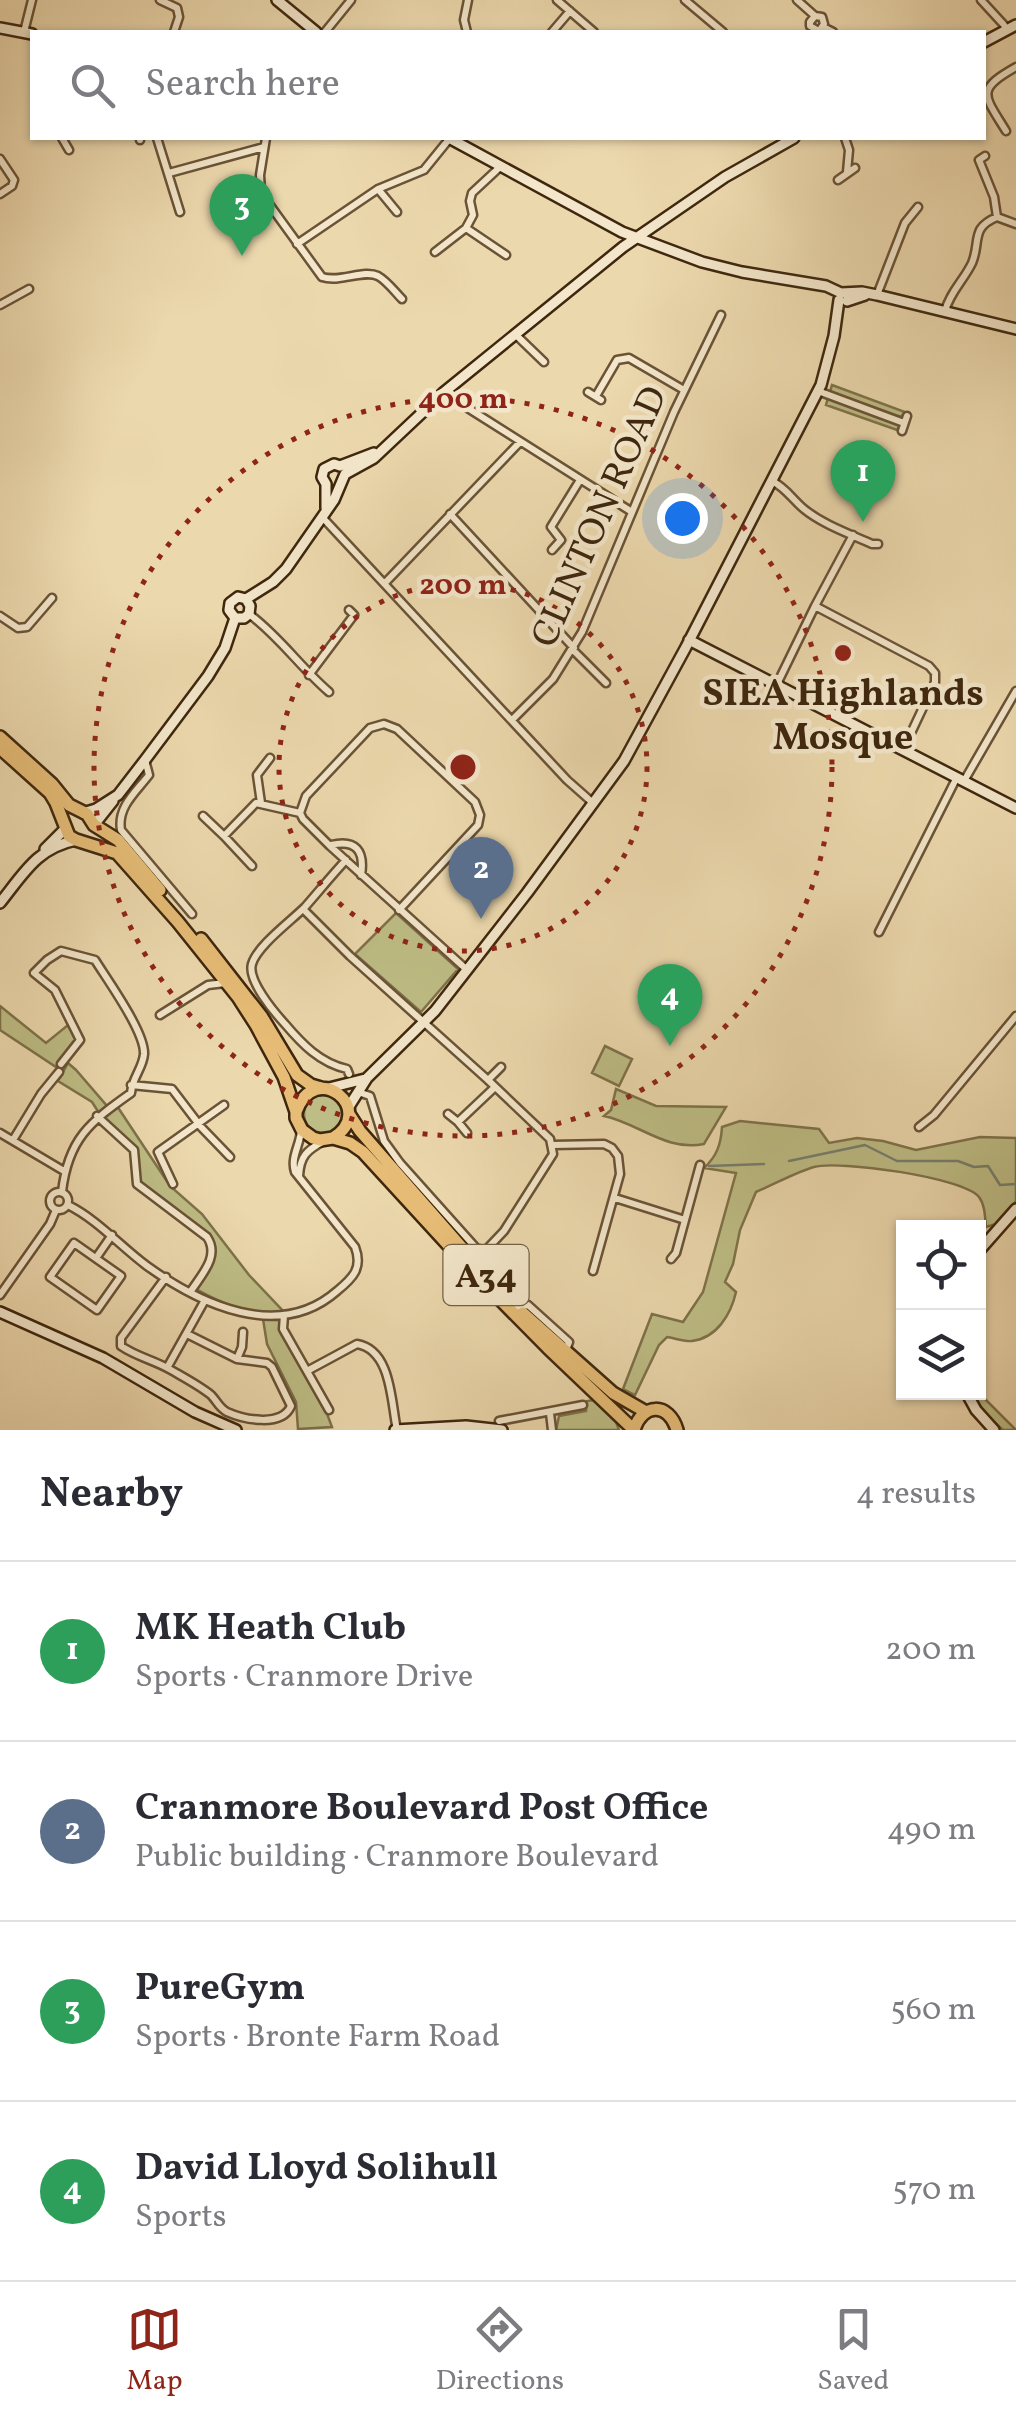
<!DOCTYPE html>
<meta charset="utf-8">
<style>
body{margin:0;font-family:Vollkorn,serif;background:#f7f7f7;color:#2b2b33}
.controls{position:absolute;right:30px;bottom:30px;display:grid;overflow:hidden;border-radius:0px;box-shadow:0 2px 8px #0004}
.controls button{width:90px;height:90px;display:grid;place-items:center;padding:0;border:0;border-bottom:2px solid #e1e1e2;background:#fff;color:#2b2b33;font:50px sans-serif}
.you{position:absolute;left:682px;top:518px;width:35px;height:35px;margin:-25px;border:8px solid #fff;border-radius:50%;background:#1a73e8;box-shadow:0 0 0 15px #1a73e833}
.badge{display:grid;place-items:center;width:65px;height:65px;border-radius:50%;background:#8f2418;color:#fff;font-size:32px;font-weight:700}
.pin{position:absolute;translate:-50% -82px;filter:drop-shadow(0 2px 5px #0008)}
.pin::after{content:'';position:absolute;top:52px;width:35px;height:30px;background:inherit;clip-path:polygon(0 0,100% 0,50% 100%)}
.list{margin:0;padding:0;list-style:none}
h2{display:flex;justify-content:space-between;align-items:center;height:130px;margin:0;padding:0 40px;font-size:42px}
h2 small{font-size:32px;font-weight:400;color:#7c7c81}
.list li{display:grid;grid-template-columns:65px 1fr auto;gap:30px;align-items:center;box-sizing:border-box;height:180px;padding:0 40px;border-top:2px solid #e1e1e2}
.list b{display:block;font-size:38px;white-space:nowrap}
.list p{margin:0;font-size:32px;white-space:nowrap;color:#7c7c81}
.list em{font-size:32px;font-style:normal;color:#7c7c81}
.icon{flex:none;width:55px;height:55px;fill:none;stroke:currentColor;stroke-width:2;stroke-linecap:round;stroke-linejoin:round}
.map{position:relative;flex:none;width:1016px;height:1430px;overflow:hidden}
.search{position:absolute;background:#fff;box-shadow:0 2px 8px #0004;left:30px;right:30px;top:30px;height:110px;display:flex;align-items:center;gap:25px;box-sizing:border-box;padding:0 35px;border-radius:0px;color:#7c7c81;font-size:38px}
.sheet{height:850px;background:#fff}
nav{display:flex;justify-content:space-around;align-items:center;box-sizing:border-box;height:140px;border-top:2px solid #e1e1e2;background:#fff;font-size:28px;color:#7c7c81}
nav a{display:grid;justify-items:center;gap:5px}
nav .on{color:#8f2418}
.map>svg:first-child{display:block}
.green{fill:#bebd85;stroke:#7e724a;stroke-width:2.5}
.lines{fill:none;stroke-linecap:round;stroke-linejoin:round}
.stream{stroke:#757f6f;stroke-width:2.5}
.street-casing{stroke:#6a5336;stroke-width:11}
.secondary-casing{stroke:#3e270e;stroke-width:14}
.highway-casing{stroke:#3e270e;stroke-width:16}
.street{stroke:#f3e6ca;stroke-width:6}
.secondary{stroke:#f3e6ca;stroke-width:9}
.highway{stroke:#e6bc76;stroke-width:11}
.ring{fill:none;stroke:#8f2418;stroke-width:5;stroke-dasharray:5 10}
.poi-dot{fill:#8f2418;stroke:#f3e6ca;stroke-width:4}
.labels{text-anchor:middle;stroke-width:9;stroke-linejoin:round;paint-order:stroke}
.shield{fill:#f3e6ca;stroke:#746046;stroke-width:2.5}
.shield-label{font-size:35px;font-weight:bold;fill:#3e270e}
.street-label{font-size:38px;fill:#3e270e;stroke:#f3e6ca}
.poi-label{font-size:38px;font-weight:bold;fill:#3e270e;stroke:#f3e6ca}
.centre{fill:#8f2418;stroke:#f3e6ca;stroke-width:5}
.ring-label{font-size:30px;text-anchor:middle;font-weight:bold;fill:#8f2418;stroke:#f3e6ca;stroke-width:9;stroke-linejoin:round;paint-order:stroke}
</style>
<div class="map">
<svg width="1016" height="1430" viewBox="0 0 1016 1430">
<rect width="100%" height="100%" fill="#ecd8ad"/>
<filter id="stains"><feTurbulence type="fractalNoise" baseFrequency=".002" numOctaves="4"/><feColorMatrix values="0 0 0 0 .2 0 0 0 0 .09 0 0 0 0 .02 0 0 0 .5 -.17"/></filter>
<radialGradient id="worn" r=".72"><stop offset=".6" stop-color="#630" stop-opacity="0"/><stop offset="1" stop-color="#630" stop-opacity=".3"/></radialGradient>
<path class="green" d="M832,385L905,412L901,417L830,392Z
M828,398L901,424L897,430L826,405Z
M396,913L458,969L421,1012L355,954Z
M0,1006L46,1043L68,1025L77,1039L56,1067L0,1030Z
M605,1046L632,1059L619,1086L592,1073Z
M68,1063L76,1070L107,1106L99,1113L92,1102L58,1081Z
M616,1089L656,1106L726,1107L704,1144C667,1152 638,1123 604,1116L611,1110Z
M304 1114a19 19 0 1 1 38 0a19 19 0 1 1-38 0Z
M117,1106L170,1186L202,1214L249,1275L284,1312C249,1314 226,1306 196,1289C211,1268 216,1263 210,1237L140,1181L136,1149L102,1117Z
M740,1121L819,1129L829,1143L857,1138L883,1141L916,1150L980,1137L1016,1138V1201L996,1224L986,1227C985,1217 985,1205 979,1197C963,1177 838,1160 814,1167C794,1173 775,1184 756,1192L740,1230L733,1264L725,1282L736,1292C731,1314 717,1338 692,1341C685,1342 674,1338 667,1337L659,1345L635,1395L623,1389L652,1314L683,1322L703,1292L736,1173L704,1168C717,1156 721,1144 722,1127Z
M281,1317V1331L326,1411L332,1427L298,1429L296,1402L267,1344L263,1319Z
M979,1384L985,1399L1016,1430H1003L984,1413L973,1393L978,1392Z
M594,1400L616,1422L619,1430H556L559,1416L586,1411L587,1401Z"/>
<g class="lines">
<path class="stream" d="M789,1161L865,1145L897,1161H958L974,1167L988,1166L1000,1185L1016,1184
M709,1166L764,1164"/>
<defs>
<path id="street" d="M160,0L177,8L179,17L174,32
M557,0L594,32
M685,0L723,32
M797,0L815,16L822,17L824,24L820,30H817L810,26V22L815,16
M981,0L1004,25L1006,30
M823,27L833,32
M24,32L32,0
M325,32L351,0
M467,32L464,20L468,0
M552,32L570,11
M1006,131C984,95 975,90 1016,67
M62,138L69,150
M157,138L180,212
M266,138L260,175L261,193L322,277C340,283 364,269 378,276C387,281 395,292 402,299
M845,138L849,150L847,172
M140,140V138
M985,156L979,160L994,197L997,217
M0,159L14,180L12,186L0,194
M169,173L264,147
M838,180L855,168
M378,189L397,212
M466,228L506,255
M297,244L378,189L424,170L450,138
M435,252L466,228L473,215L470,201L472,193L501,166
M877,295L905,223L918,207
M0,305L29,289
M945,311C950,292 964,280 972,263C981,242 970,228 997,217L1016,224
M515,334L544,362
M818,391L904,423
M588,392L601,400
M444,393L632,512
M596,396L617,360L629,358L684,390
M902,431L907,416
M772,481C786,488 792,499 804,509C822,524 850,534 872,544H878
M450,514L574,648
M323,518L567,780L593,803
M552,550L561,540L551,527L580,480
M385,583L520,442
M815,606L929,666L935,673V682L903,750
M249,614C279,636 300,667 329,692
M0,616L18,628L27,627L52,598
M573,650L606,683
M309,675L354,615L349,610
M777,684L815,606L853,535
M512,720L553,679L582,632L674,412L721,315
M145,760L149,775C136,792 117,807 121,830L192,914
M964,781L1016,691
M261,803L257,775L270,758
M300,813L306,796L370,728L384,724L397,729L475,802L480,815L478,825L399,910
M203,816L224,836L256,803L300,813L303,819L330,846L466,969
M224,836L252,866
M331,845C356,839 365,851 361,875
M346,860C332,875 319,891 305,907C291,921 257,946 252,964C247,980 274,1012 285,1024C302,1044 320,1063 347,1069L349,1074
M303,909L350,956L488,1080L550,1139L553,1154L504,1231L485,1251L476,1248L400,1163L384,1141L370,1096L358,1092
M879,932L957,777
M160,1015L208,985L225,983
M61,1064L80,1040L55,990L34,973L47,960L61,951L95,960C108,981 145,1032 144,1054C143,1068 132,1078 131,1093C90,1122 68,1139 62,1192
M488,1080L501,1067
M131,1085L172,1089L201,1127L230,1157
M448,1114L458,1122L495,1087
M97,1116L134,1150L137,1184L207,1237C220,1256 202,1274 191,1291
M458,1122L467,1133
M919,1127L934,1115L1016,1016
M0,1133L64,1171
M13,1140L41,1094L59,1072
M553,1145L604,1144L612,1148L618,1156L620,1174L593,1271
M299,1176C300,1156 307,1150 324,1141
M173,1184L158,1152L224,1105
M50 1201a9 9 0 1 1 18 0a9 9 0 1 1-18 0Z
M615,1198L685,1220L700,1165
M68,1205C98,1220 120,1246 147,1266C200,1304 279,1342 337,1291C353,1278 363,1268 355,1247L295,1172C290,1157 301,1144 301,1129
M74,1243L121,1276L97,1310L50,1277Z
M96,1258L112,1235
M671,1259L676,1253L685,1220
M166,1277L121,1338V1346C137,1357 154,1360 171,1370C183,1377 200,1386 211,1395C217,1401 219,1408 227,1412C245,1420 282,1427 291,1406L272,1367L267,1363L237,1359L187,1334
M0,1295L50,1224L56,1210
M517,1307L528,1305L569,1342L566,1350
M284,1315L283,1329L329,1410
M237,1359L242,1347L243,1332
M167,1368L205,1300
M307,1371L357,1344C392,1350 391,1403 397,1430
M550,1413L552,1430
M499,1421L583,1405"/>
<path id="secondary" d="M277,0L316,32
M0,28L32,34
M984,42L1016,25
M449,138L622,232L702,262L742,272L826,286L841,293L862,292L877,295L1016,329
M847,301L865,295
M326,508V484L322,477L324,469L334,464L340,466L374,453
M235,618L229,610L230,603L238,597L246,599L273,582L286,569L334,500L345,474L374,458L443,393L623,247L725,177L794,138
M235,618H244L249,614L250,606L246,599
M689,640L1016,808
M83,813L96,809L118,795L145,760L208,676L225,648L235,618
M94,825L113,801
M45,849L66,828
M0,903C24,873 37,848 76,840
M329,1088L365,1079
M348,1108L367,1078L435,1011L527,893L624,761L686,647L821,385L834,336L839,300
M978,1252L1016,1209
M0,1312L103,1358L195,1412L236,1430
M966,1392L976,1410L994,1430
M395,1430L466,1426L502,1430"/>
<path id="highway" d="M0,737L52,784L69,805L87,814L94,825L118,840L160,890
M0,748L50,793L56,803L69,836L76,840L117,853L178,922L238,997L256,1025L284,1077L296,1112V1118L302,1130L313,1138L320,1140L333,1138L350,1143L363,1152L473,1272L548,1348L634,1430
M201,939L262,1017L297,1075L311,1085L321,1088
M296,1112C315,1058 378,1110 333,1138
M349,1114L360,1131L485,1274
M523,1313L613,1393L646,1412
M634,1430C642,1403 669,1402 677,1430"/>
</defs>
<use href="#street" class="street-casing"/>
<use href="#secondary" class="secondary-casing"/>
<use href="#highway" class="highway-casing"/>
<use href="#street" class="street"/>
<use href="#secondary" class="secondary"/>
<use href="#highway" class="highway"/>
</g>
<g class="ring">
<circle cx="463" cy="767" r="184"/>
<circle cx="463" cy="767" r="369"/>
</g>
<circle class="poi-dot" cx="843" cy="653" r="10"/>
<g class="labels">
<rect class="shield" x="443.5" y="1245" width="85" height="60" rx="8"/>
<g class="shield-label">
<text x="486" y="1287">A34</text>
</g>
<g class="street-label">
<text transform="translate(598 516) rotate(-66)" y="13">CLINTON ROAD</text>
</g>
<g class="poi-label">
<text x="843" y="705">SIEA Highlands<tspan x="843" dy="44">Mosque</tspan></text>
</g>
</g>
<circle cx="463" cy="767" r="15" class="centre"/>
<g class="ring-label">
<text x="463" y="408">400 m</text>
<text x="463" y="594">200 m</text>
</g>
<rect width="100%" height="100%" filter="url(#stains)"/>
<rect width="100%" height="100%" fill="url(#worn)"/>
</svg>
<div class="controls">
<button><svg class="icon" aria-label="locate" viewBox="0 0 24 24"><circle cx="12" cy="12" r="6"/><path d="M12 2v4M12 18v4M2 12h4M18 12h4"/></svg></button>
<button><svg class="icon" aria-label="layers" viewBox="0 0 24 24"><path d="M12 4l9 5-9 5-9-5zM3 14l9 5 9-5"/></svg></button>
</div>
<div class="you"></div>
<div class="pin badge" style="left:863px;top:522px;background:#2e9e5b">1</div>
<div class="pin badge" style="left:481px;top:919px;background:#5c6f8a">2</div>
<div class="pin badge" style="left:242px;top:256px;background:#2e9e5b">3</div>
<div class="pin badge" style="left:670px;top:1046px;background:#2e9e5b">4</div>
<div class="search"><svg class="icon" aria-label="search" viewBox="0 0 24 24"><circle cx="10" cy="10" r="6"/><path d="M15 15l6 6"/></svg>Search here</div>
</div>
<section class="sheet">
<h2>Nearby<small>4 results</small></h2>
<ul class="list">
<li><span class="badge" style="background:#2e9e5b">1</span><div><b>MK Heath Club</b><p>Sports · Cranmore Drive</p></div><em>200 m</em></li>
<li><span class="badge" style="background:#5c6f8a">2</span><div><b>Cranmore Boulevard Post Office</b><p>Public building · Cranmore Boulevard</p></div><em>490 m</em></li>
<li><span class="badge" style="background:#2e9e5b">3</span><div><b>PureGym</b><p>Sports · Bronte Farm Road</p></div><em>560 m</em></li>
<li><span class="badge" style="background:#2e9e5b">4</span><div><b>David Lloyd Solihull</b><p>Sports</p></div><em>570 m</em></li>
</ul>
</section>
<nav>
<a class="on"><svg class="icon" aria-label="map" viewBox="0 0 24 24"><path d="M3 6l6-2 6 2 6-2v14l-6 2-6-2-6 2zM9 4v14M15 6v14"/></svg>Map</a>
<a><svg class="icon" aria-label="directions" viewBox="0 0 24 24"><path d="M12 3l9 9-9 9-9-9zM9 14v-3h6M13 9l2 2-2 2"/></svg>Directions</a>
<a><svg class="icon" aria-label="saved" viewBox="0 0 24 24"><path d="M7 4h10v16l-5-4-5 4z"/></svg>Saved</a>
</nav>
